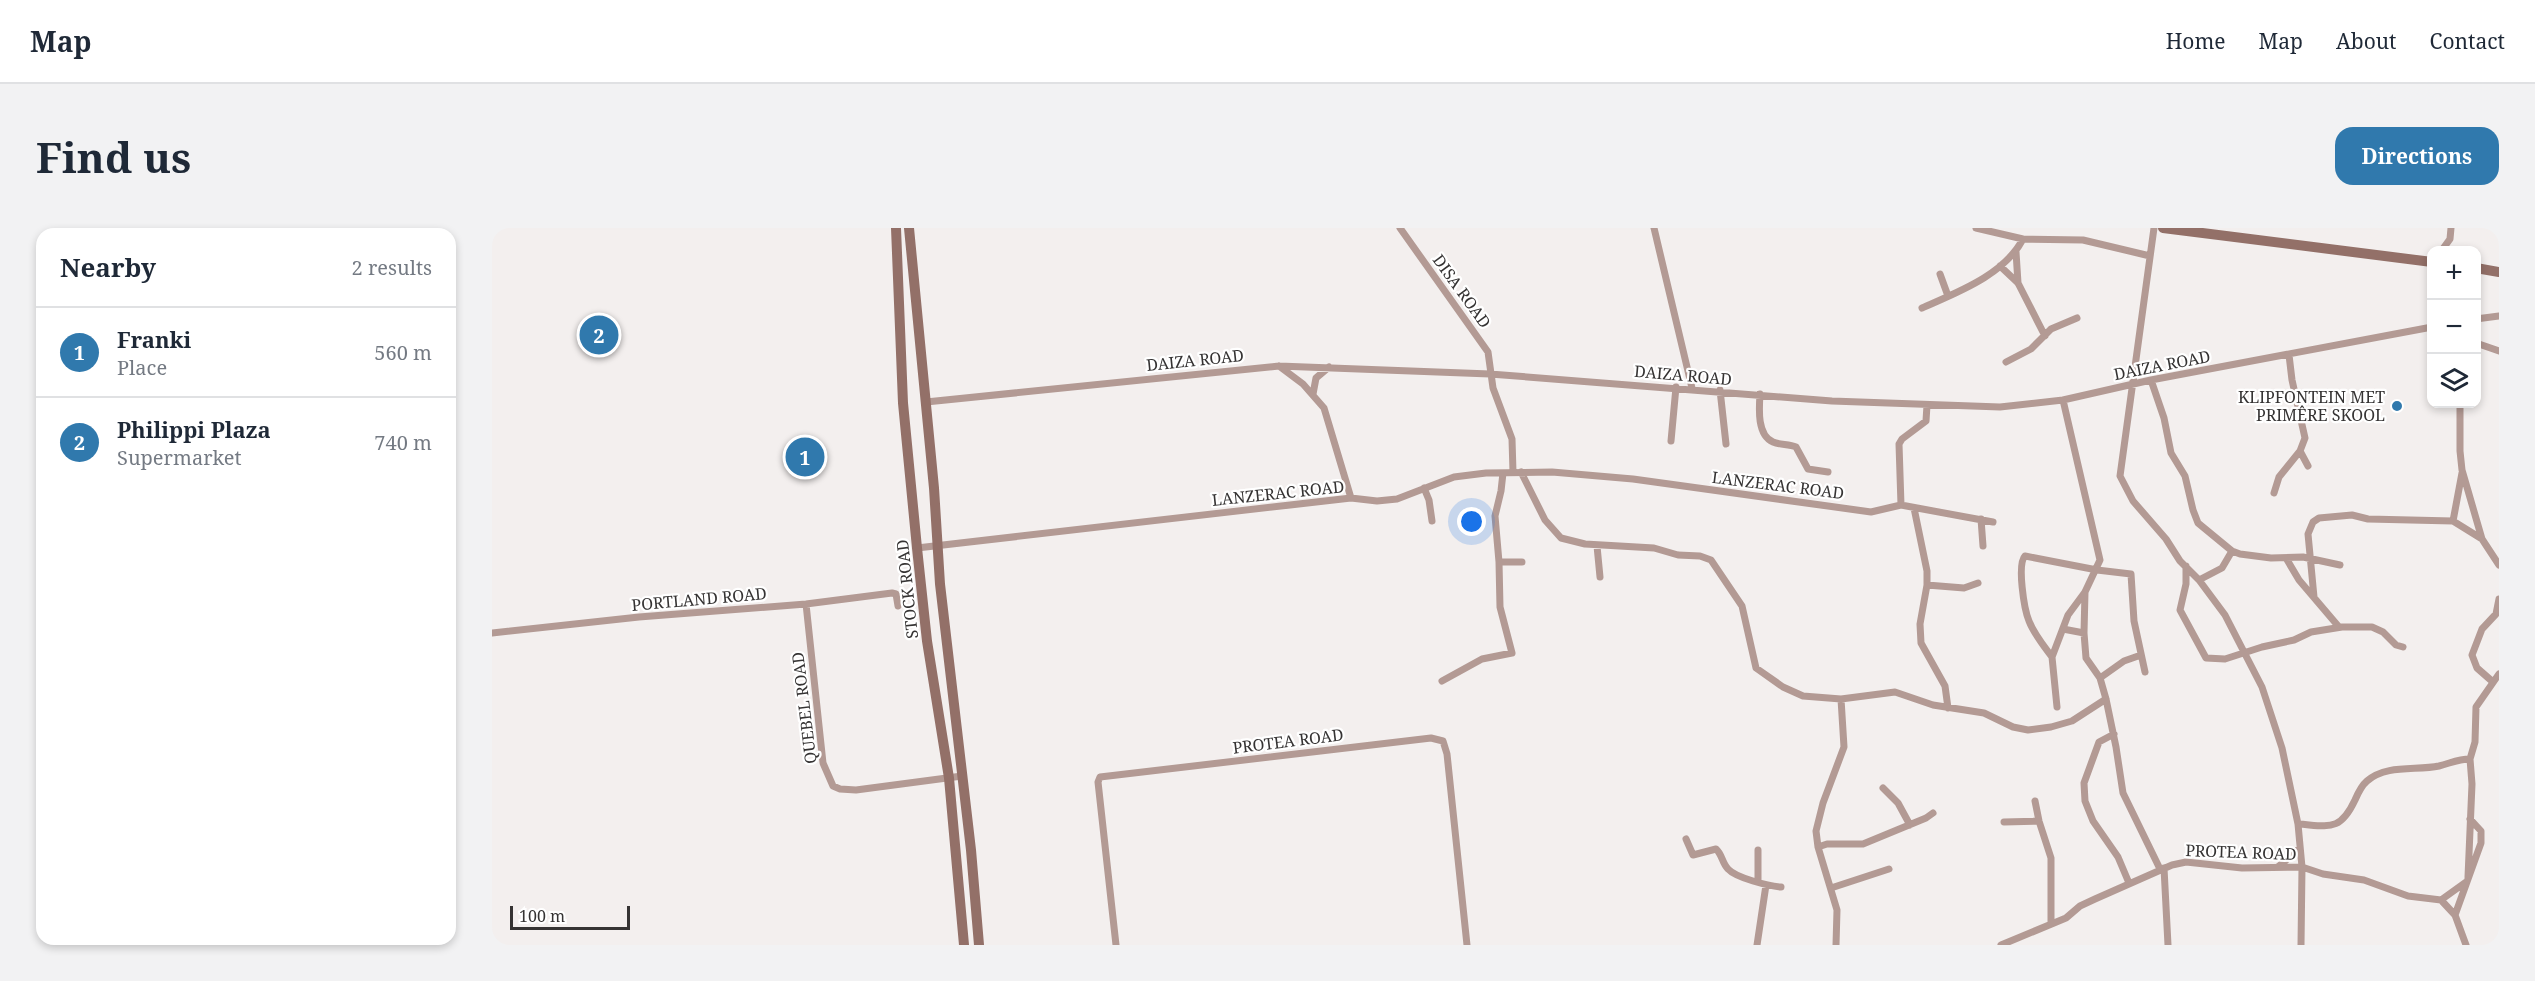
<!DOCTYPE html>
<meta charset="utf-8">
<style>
body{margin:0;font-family:"Noto Serif",serif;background:#f2f2f3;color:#1f2937}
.controls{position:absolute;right:18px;top:18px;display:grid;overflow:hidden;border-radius:12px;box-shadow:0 3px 9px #0003}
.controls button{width:54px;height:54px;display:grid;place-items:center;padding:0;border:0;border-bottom:2px solid #e0e1e3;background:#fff;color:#1f2937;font:30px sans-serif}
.scale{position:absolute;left:18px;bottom:15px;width:120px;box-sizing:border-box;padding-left:6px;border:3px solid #353333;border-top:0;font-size:16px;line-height:21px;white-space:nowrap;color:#353333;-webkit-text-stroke:4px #fff;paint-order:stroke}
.you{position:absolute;left:980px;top:294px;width:21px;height:21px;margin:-15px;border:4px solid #fff;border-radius:50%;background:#1a73e8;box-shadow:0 0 0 9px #1a73e833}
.badge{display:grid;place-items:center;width:39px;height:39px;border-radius:50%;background:#3079ad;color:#fff;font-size:20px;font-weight:700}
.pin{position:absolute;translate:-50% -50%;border:3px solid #fff;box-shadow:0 2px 6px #0006}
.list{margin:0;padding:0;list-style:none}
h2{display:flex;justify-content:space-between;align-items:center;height:78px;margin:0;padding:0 24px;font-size:26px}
h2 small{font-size:20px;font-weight:400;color:#747a83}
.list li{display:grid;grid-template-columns:39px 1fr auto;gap:18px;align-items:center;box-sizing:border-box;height:90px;padding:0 24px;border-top:2px solid #e0e1e3}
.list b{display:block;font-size:22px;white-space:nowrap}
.list p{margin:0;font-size:20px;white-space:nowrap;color:#747a83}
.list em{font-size:20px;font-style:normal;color:#747a83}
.icon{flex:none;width:33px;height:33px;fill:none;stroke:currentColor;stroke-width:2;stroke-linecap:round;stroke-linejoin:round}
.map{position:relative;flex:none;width:2007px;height:717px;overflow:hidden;border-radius:18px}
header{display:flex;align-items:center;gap:36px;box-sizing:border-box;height:84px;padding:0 30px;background:#fff;border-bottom:2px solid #e0e1e3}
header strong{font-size:28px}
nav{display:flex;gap:33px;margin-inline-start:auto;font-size:21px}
.intro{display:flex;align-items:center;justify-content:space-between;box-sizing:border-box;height:144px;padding:0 36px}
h1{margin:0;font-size:42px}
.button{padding:15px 27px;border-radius:18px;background:#3079ad;color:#fff;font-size:21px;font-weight:700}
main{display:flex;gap:36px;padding:0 36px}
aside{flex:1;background:#fff;border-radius:18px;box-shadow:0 3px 9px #0003}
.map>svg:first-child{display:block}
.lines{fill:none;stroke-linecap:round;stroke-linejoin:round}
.street{stroke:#b39a94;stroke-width:7}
.secondary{stroke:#937068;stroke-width:10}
.poi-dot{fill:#3079ad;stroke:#fff;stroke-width:2}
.labels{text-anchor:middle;stroke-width:4.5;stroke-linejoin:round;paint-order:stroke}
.street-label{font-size:16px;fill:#353333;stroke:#fff}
.poi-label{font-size:16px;fill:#353333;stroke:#fff;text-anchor:end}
</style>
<header>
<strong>Map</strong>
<nav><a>Home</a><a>Map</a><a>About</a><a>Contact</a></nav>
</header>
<div class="intro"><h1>Find us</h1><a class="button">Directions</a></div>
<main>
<aside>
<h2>Nearby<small>2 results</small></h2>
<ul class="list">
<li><span class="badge">1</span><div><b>Franki</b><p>Place</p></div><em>560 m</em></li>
<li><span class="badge">2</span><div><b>Philippi Plaza</b><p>Supermarket</p></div><em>740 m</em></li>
</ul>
</aside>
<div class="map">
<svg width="2007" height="717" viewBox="0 0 2007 717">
<rect width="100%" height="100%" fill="#f3efee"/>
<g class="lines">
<path class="street" d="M908,0L996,124L1001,160L1020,211L1021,244
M1162,0L1200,160
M1484,0L1531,11L1591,12L1658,28
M1662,0L1628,248L1641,273L1674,311L1688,333L1707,352L1733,387L1770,459L1790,520L1806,596L1810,639L1809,717
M1950,22L1958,11L1959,0
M1524,24L1526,55
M1508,38L1526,55L1553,108
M1448,46L1456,68
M1430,80C1466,64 1512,47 1531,11
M1984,91L2007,88
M1984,115L2007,123
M1514,134L1539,121L1559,101L1585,90
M787,138L811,156L832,180L859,270
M1659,152L1672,190L1679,225L1693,248L1701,282L1706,295L1740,323L1748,326L1779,330L1811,329L1848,337
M1228,162L1234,216
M821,166L824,150L837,139
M1268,166C1267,181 1265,207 1281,214C1288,217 1297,216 1304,219L1316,241L1336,244
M434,174L787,138L998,146L1340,173L1508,179L1571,172L1659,152L1940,99
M1968,176V223L1970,242L1990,311L2007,337
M1179,213L1184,159
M1808,223L1816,238
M1029,244L1053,292L1069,310L1093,316L1162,320L1186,327L1208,328L1219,332L1250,378L1264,440L1291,459L1311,468L1349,471L1403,464L1441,477L1492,485L1521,499L1536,502L1559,499L1580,493L1614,471
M932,260L937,272L940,293
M1782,265L1787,249L1808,223L1813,210L1800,152L1797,127
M1409,277L1407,216L1410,211L1434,193L1435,177
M1422,280L1435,343V357L1428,396L1429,415L1453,458L1456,480
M1489,291L1491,318
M1961,293L1970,245
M1105,318L1108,349
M425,320L859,270L885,273L905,271L962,249L994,245L1060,244L1141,251L1379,284L1409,277L1501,294
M1794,330L1807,352L1847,399
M1007,334H1030
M1694,338V356L1688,382L1714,430L1733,431L1770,419L1802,412L1819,404L1850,399H1880L1891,404L1904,417L1911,419
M1707,352L1730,340L1740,323
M1435,357L1472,360L1486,355
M1593,364L1592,405L1594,430L1608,450L1614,471L1624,519L1631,565L1668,641
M1822,369L1816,306L1821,294L1827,290L1860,287L1876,291L1961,293L1990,311
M314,376L331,535L341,558L348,561L364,562L470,548
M1571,401L1592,405
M0,405L147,389L314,376L400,365L404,366L406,378
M1560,429C1551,417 1542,406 1537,393C1532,381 1525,336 1533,328L1605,342L1639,346L1642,393L1653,444
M1608,450L1632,433L1649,427
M950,453L990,431L1020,425L1008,379L1007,334L1003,288L1009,263L1011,245
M2001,454L1985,440L1980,427L1990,401L2004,386L2007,371
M1565,479L1560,429L1576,387L1593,364L1608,332L1571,172
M1622,506L1607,514L1592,555L1593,573L1601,593L1626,629L1637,655
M1391,560L1406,575L1418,597
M1543,573L1547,593L1559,630V696
M1512,594L1547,593
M1806,596C1837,598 1848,604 1863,572C1866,565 1869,558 1875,553C1895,536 1924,543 1947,538C1959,535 1966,531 1978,531
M1194,611L1201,627L1224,621C1230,626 1230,635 1236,641C1244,650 1277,658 1289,659
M1326,619L1335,616H1371L1434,590L1441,585
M1786,639L1808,620
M1672,640L1676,717
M1976,649L1980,556L1978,531L1983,514L1984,479L2007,446
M1266,653V622
M1339,660L1397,641
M1949,672L1974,654
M1963,687L1989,615V603L1978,591
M624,717L606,554L608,549L939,510L951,513L955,526L975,717
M1265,717L1274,657
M1344,717L1345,682L1326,619L1324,603L1331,575L1352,519L1349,471
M1509,717L1574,690L1588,678L1603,671L1680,637L1694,634L1750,640L1810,639L1831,646L1872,652L1916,668L1949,672L1963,687L1974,717"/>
<path class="secondary" d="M404,0L411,175L425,320L435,413L457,550L472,717
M417,0L442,260L448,356L479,622L487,717
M1671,0L1940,34
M1984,40L2007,44"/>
</g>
<circle class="poi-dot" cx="1905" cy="178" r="6"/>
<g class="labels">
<g class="street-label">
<text transform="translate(970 63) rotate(54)" y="6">DISA ROAD</text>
<text transform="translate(703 132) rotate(-6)" y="6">DAIZA ROAD</text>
<text transform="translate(1670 137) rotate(-11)" y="6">DAIZA ROAD</text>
<text transform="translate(1191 147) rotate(5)" y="6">DAIZA ROAD</text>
<text transform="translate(1286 257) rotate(7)" y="6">LANZERAC ROAD</text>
<text transform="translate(786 265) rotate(-6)" y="6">LANZERAC ROAD</text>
<text transform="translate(415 361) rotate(-96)" y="6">STOCK ROAD</text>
<text transform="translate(207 371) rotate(-5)" y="6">PORTLAND ROAD</text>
<text transform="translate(312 480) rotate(-97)" y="6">QUEBEL ROAD</text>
<text transform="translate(796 513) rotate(-7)" y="6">PROTEA ROAD</text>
<text transform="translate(1749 624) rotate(2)" y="6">PROTEA ROAD</text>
</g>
<g class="poi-label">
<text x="1893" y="175">KLIPFONTEIN MET<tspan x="1893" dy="18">PRIMÊRE SKOOL</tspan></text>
</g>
</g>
</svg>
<div class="controls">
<button>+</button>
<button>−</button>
<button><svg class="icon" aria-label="layers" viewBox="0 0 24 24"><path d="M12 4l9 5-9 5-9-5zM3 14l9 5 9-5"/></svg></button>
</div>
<div class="scale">100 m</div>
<div class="you"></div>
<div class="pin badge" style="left:313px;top:229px">1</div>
<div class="pin badge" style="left:107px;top:107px">2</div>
</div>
</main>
